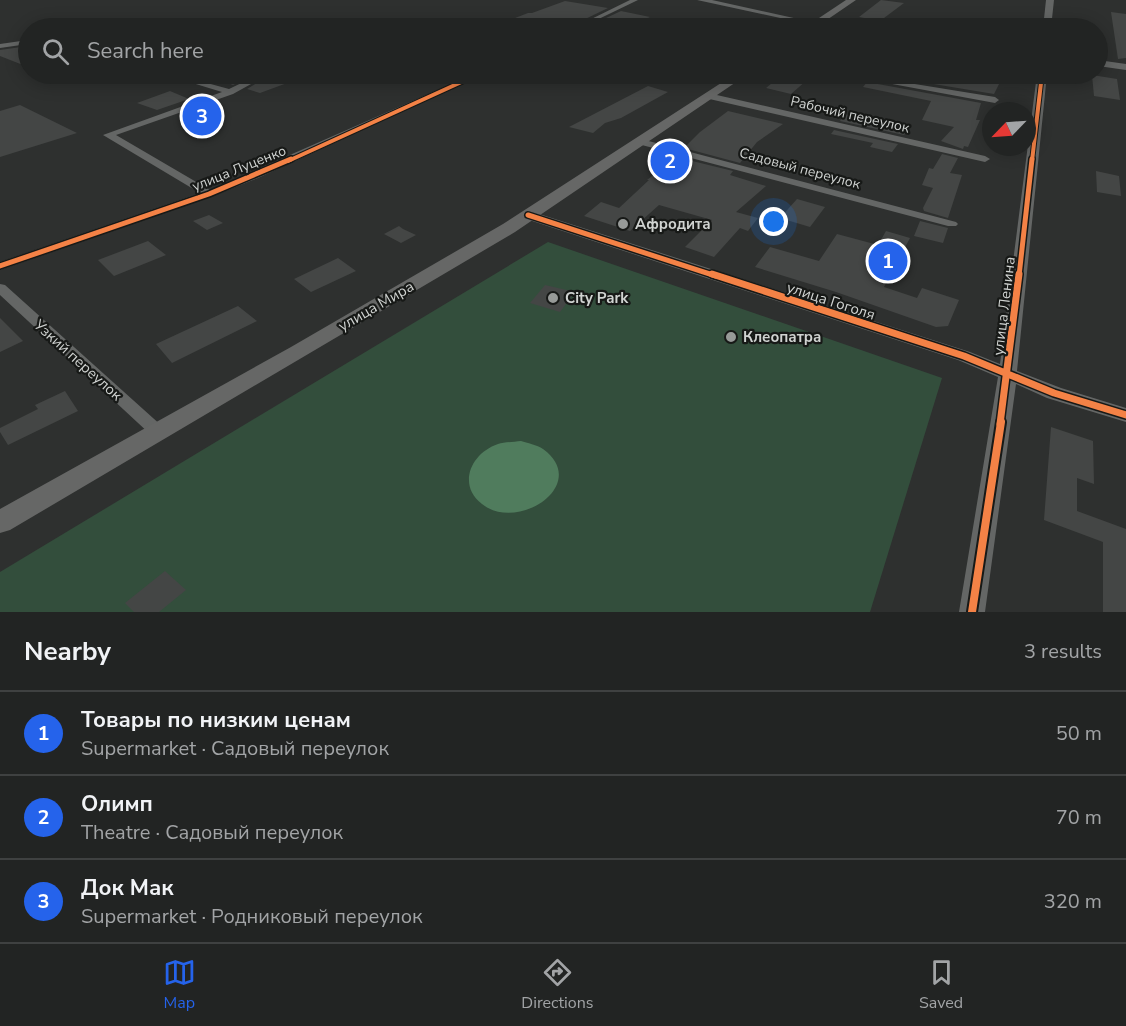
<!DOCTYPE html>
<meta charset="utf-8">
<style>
body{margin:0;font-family:"Nunito Sans",sans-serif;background:#2e3030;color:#f1f3f6}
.compass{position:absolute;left:982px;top:102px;width:54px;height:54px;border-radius:50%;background:#222423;box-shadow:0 3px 15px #0003;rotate:245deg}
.you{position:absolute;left:774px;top:222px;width:21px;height:21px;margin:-15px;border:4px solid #fff;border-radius:50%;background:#1a73e8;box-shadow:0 0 0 9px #1a73e833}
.badge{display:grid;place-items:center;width:39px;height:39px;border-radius:50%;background:#2563eb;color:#fff;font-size:20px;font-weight:700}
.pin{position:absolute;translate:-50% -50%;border:3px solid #fff;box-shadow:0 2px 6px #0006}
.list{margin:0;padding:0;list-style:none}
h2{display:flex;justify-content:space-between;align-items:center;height:78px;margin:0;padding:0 24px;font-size:26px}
h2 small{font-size:20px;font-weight:400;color:#a2a4a6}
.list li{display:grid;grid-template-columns:39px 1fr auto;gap:18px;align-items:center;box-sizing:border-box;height:84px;padding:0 24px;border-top:2px solid #3f4141}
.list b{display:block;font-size:22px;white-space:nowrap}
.list p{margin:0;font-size:20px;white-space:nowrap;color:#a2a4a6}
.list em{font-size:20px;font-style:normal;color:#a2a4a6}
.icon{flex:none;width:33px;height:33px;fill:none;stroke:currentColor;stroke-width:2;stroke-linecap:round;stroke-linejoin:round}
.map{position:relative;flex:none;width:1126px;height:612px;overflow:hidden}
.search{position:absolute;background:#222423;box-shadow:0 3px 15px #0003;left:18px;right:18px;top:18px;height:66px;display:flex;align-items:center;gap:15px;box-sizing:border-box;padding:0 21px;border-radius:33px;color:#a2a4a6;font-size:22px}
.sheet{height:330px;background:#222423}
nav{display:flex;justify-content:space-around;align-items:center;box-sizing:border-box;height:84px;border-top:2px solid #3f4141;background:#222423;font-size:16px;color:#a2a4a6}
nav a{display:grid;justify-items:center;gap:3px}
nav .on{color:#2563eb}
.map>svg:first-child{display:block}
.green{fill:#334e3c}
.water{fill:#507c5d}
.building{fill:#444645}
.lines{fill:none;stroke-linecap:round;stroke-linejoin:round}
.minor{fill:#646665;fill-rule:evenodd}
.tertiary{fill:#646665;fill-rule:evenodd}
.secondary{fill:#666766;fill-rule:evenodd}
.cycleway-far3-casing{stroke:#171917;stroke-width:6}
.cycleway-far2-casing{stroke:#171917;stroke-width:8}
.cycleway-far1-casing{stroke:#171917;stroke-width:10}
.cycleway-casing{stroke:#171917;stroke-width:12}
.cycleway-far3{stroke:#f48246;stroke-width:4}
.cycleway-far2{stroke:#f48246;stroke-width:5}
.cycleway-far1{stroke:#f48246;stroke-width:7}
.cycleway{stroke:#f48246;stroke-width:8}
.poi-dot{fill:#979a98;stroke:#171917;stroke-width:2}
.labels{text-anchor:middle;stroke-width:4.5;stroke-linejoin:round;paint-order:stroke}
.far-street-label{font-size:14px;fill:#d0d3d1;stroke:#171917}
.poi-label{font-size:15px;font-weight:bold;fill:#d0d3d1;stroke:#171917;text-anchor:start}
.street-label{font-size:15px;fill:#d0d3d1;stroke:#171917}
</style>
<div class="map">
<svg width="1126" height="612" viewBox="0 0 1126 612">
<rect width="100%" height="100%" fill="#2e302f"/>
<path class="green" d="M548,242L942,378L870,612H0V572Z"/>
<path class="water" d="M521,441C527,443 537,445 543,449C591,484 518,533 482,504C457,485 471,453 498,444C504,442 514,442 521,441Z"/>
<path class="building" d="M881,0L904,3L880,21L859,17Z
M565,1L608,8L577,23L571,28H489L528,13H532Z
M621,11L650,17L625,28L589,26Z
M1111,12L1126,14V58L1118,59Z
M28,46V67L0,56V50Z
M208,74H256L233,85L208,76Z
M271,74H308L309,75L260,93L247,89Z
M783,74H814L791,94L766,88Z
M873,74H906L973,83L977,76L1001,80L994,94Z
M1092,75L1117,79L1120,100L1094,96Z
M867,82L981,103L976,120H980L968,147L964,146L963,149L941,141L954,127L922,120L931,101L863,87Z
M648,86L668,92L621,118L605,123L593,133L569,127Z
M170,91L189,99L157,110L137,103Z
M20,105L77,133L0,157V111Z
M728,111L783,124L757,142L740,163L684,148L700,132Z
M844,114L874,120L910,128L904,135L840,121Z
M834,130L898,144L892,152L870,147L873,143L831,134Z
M942,154L958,158L950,173L962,175L948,218L924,211L923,208L933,188L922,185L929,168L933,169Z
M676,157L733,171L730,175L766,186L736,212L758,218L748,231L740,228L714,257L685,247L712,220L659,205L630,231L584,216L601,202L619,208L649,180H647Z
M1096,171L1119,176L1121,196L1097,192Z
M797,199L825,207L810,227L780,218Z
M209,215L223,223L207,230L193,221Z
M920,221L948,228L943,243L914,236Z
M399,226L403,229L416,235L401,243L384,234Z
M886,231L910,238L884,287L917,298L922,288L959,300L948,326L936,327L836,292L755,267L770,247L819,261L837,234L878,245Z
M148,241L166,255L114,276L98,260Z
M338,258L356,271L311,292L294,279Z
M545,285L575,292L560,312L530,303Z
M238,306L257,321L172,363L156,344Z
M0,318L23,341L0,352Z
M65,391L78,411L8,445L0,432V428L38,409L35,405Z
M1051,427L1093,441L1094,484L1077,478V511L1126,529V612H1103V542L1044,520Z
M165,571L186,590L159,612H134L125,603Z"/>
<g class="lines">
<path class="minor" d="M630,0H638L580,28H573Z
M28,40V44L0,48V44Z
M163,74H174L229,89L260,74H269L233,94L116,135L210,190L474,74H483L258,178L213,196L0,270V262L200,193L103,135L222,92Z
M838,74H853L995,97L999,100L995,103Z
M708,93L985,156L990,159L985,162L705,98V94Z
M641,139L956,222L958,224L956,226H948L638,144L636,142Z
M0,284L5,285L163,427L165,431L163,435L157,437L151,435L0,295Z"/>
<path class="tertiary" d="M697,0H712L839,28H826Z
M1046,0H1054L1051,28H1043Z
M820,18L879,26L883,28H865L823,22H820Z
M1098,60L1126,64V70L1098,66Z
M1037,74H1047L1017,371L1061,388L1126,408V422L1047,398L1016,384L985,612H959L998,377L958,360L523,218L521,215L528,211L533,212L970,352L1000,364Z"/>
<path class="secondary" d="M846,0H856L815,28H804Z
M735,74H748L515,232L10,530L0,533V509L291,347L503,224Z"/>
<defs>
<path id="cycleway-far3" d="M288,161L479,74
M1032,161L1042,74"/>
<path id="cycleway-far2" d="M528,215L716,276
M0,266L209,194L291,159
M1019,276L1032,159"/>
<path id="cycleway-far1" d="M712,274L964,356L1054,393L1126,415
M1000,424L1019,274"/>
<path id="cycleway" d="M972,612L1001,422"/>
</defs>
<use href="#cycleway-far3" class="cycleway-far3-casing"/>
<use href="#cycleway-far2" class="cycleway-far2-casing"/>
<use href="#cycleway-far1" class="cycleway-far1-casing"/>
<use href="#cycleway" class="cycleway-casing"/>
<use href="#cycleway-far3" class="cycleway-far3"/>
<use href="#cycleway-far2" class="cycleway-far2"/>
<use href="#cycleway-far1" class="cycleway-far1"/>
<use href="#cycleway" class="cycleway"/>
</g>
<g class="poi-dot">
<circle cx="623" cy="224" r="6"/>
<circle cx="553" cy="298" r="6"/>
<circle cx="731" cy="337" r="6"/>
</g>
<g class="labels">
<g class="far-street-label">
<text transform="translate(850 114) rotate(13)" y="5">Рабочий переулок</text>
<text transform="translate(239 168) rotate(-22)" y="5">улица Луценко</text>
<text transform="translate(800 168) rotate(15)" y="5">Садовый переулок</text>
</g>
<g class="poi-label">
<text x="635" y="229">Афродита</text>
<text x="565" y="303">City Park</text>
<text x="743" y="342">Клеопатра</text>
</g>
<g class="street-label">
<text transform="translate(831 301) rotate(18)" y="5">улица Гоголя</text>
<text transform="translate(376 306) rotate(-30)" y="5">улица Мира</text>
<text transform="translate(1004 306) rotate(-83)" y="5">улица Ленина</text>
<text transform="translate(78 360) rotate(42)" y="5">Узкий переулок</text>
</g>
</g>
</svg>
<svg class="compass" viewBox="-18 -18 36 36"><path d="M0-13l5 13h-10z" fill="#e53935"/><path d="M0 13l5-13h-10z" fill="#a2a4a6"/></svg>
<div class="you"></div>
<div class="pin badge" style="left:888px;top:261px">1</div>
<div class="pin badge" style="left:670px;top:161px">2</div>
<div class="pin badge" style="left:202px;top:116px">3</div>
<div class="search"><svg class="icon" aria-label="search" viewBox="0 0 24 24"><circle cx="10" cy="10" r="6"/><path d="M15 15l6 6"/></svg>Search here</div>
</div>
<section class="sheet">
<h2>Nearby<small>3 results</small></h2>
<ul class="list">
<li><span class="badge">1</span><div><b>Товары по низким ценам</b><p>Supermarket · Садовый переулок</p></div><em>50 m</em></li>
<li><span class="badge">2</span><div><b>Олимп</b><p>Theatre · Садовый переулок</p></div><em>70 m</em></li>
<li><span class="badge">3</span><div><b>Док Мак</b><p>Supermarket · Родниковый переулок</p></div><em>320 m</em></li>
</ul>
</section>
<nav>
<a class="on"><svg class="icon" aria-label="map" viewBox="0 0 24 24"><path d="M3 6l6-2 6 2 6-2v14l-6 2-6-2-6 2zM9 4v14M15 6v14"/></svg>Map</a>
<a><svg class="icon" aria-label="directions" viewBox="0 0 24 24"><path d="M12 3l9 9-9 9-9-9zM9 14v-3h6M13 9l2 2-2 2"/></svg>Directions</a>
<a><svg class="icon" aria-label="saved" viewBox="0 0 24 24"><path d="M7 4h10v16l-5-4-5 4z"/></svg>Saved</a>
</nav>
